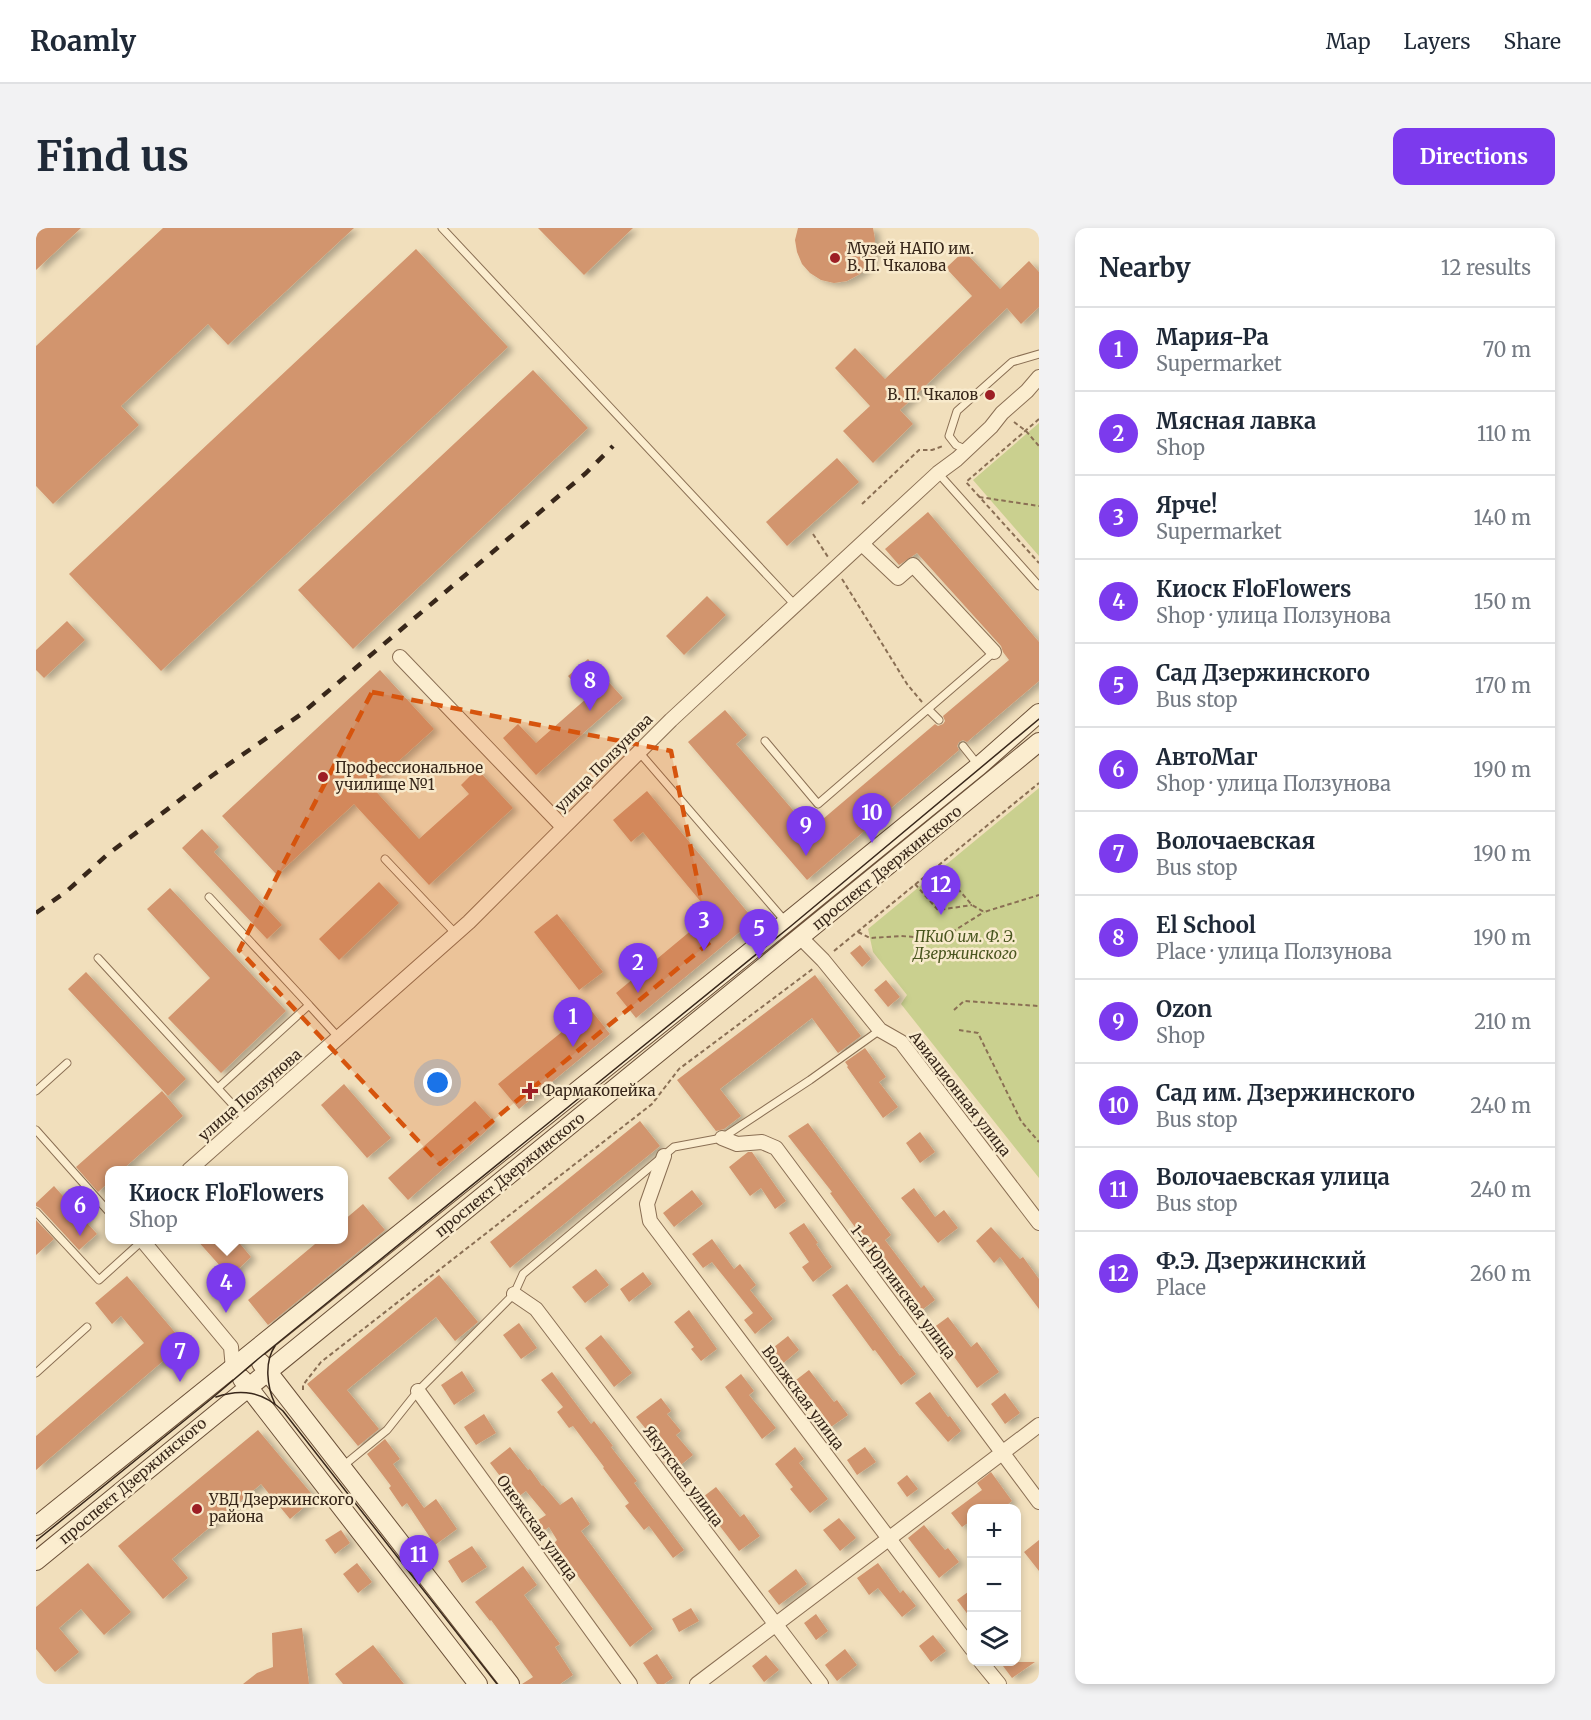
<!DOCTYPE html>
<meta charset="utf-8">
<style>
body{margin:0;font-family:Merriweather,serif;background:#f2f2f3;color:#1f2937}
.controls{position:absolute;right:18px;bottom:18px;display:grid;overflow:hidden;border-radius:12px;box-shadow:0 3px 9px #0003}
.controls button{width:54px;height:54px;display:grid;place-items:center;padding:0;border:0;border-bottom:2px solid #e0e1e3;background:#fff;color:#1f2937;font:30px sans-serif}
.you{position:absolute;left:402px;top:855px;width:21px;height:21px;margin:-15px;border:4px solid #fff;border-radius:50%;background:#1a73e8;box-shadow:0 0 0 9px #1a73e833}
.badge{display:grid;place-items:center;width:39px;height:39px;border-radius:50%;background:#7c3aed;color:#fff;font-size:20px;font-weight:700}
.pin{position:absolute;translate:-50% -50px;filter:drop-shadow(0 2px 3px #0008)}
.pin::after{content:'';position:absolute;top:32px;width:21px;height:18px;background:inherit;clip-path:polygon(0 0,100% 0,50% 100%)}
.popup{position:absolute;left:69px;top:938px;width:243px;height:78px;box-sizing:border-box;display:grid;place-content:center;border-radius:12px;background:#fff;filter:drop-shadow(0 2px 4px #0005);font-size:20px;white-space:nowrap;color:#747a83}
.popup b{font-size:22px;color:#1f2937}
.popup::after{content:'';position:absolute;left:50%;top:100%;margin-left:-12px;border:12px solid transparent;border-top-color:#fff}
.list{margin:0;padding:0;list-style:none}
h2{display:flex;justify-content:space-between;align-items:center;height:78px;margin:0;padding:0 24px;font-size:26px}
h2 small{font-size:20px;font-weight:400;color:#747a83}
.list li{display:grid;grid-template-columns:39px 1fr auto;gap:18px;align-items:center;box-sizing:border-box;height:84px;padding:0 24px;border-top:2px solid #e0e1e3}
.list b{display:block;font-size:22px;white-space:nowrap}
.list p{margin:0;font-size:20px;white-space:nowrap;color:#747a83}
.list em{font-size:20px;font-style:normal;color:#747a83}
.icon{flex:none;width:33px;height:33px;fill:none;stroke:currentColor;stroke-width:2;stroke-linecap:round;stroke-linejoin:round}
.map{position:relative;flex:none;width:1003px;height:1456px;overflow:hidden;border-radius:12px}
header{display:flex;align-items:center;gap:36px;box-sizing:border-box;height:84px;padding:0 30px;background:#fff;border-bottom:2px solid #e0e1e3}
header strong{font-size:28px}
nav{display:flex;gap:33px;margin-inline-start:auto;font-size:21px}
.intro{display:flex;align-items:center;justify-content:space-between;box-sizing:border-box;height:144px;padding:0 36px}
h1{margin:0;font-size:42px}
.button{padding:15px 27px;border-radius:12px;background:#7c3aed;color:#fff;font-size:21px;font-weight:700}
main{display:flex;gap:36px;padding:0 36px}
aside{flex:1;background:#fff;border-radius:12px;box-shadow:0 3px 9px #0003}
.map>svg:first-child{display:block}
.green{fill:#cad08f}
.building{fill:#d2956e;filter:url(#shadow)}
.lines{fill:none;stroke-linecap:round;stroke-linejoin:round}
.lane-casing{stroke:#8a6f54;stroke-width:9}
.street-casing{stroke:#8a6f54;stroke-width:16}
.secondary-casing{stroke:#6b5038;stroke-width:20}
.path{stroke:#8a6f54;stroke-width:2;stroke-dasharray:4.5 3;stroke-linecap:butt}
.lane{stroke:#fbedcf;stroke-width:7}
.street{stroke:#fbedcf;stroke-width:14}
.secondary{stroke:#fbedcf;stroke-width:18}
.tram{stroke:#38271a;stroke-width:1.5}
.rail{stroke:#38271a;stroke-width:4.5;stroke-dasharray:10 10;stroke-linecap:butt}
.marked{fill:#d6540d;fill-opacity:0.2;stroke:#d6540d;stroke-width:4.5;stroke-dasharray:12 8;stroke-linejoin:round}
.poi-dot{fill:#9d1f25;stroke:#f8eacc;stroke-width:2}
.labels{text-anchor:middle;stroke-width:5;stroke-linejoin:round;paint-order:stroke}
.poi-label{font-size:15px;fill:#38271a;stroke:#f8eacc;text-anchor:start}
.street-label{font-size:15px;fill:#38271a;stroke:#f8eacc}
.park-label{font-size:15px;font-style:italic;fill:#4a561f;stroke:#f8eacc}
</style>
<header>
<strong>Roamly</strong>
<nav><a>Map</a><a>Layers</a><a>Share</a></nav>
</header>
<div class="intro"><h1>Find us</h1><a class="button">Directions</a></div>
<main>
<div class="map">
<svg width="1003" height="1456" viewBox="0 0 1003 1456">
<defs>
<filter id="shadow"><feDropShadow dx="5.5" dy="3" stdDeviation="3" flood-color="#0004"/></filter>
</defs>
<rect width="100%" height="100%" fill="#f1dfbc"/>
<path class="green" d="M1003,195V328L937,252Z
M1003,560V950L865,776L871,767L837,724L832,701Z"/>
<path class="building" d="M0,0H45L0,42Z
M127,0H318L192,117L172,96L85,178L103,197L17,276L0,258V118Z
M502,0H597L548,47Z
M762,0H837L839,11L838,24L833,37L824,46L811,53L798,55L785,52L774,45L766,36L761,24L759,12Z
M380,21L472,119L125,443L33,346Z
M928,23L964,61L993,33L1003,44V79L985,96L971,80L864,182L877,196L837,235L807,203L834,178L799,140L819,120L849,151L936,68L910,40Z
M497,142L552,200L317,421L262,362Z
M801,230L823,254L751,318L730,294Z
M892,284L1003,414V453L931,514L927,512L923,514L921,518L923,522L771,652L652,514L689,482L711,507L700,516L774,602L899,496L902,498L907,496L909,493L907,488L973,432L967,424L965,418L881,325L863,337L849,321Z
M671,368L690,387L648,427L630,408Z
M31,393L49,412L8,450L0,442V422Z
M552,431L587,470L500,547L467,510L482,496L500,515L551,470L532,448Z
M344,442L398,501L335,558L383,611L433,566L425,557L441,541L477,580L393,657L318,576L241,647L186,588Z
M611,563L718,692L600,790L580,765L675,686L607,604L595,614L577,592Z
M166,601L183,619L178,624L246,697L231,711L146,620Z
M343,654L363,675L303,732L283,711Z
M134,660L250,783L185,845L132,790L174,750L111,681Z
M521,686L567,744L543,762L498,704Z
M824,717L835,731L826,739L814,725Z
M50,744L150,851L132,868L32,761Z
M779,747L825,808L802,825L776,790L684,861L705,888L688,901L680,903L641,852Z
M850,752L864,769L852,779L838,762Z
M554,781L574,806L483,881L462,856Z
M829,820L850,849L843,854L862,879L847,890L811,839L812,838L809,834Z
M308,856L355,910L331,930L285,877Z
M126,863L147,888L86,942H73V954L62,964L40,939Z
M439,873L459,895L372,972L352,950Z
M604,893L624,918L474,1040L454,1014Z
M772,895L855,1007L849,1012L885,1060L888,1057L899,1072L882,1085L794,965L796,964L752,908Z
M884,904L899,924L884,935L870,915Z
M712,924H716L750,973L739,981L725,960L714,968L693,939Z
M18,958L61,1006L43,1022L4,980L0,978V975Z
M878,960L899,989L908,982L922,1000L902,1015L865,970Z
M656,962L667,976L638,999L627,985Z
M327,976L349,1002L232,1097L212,1072L285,1011H307V993Z
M0,992L18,1011L0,1027Z
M768,995L782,1015L780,1016L796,1039L777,1054L766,1039L773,1034L753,1005Z
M955,999L984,1031L987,1029L1003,1051V1081L964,1029L958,1035L940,1013Z
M160,1011H200L215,1029L194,1049Z
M676,1011L698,1041L704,1036L720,1057L714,1062L737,1091L719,1106L708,1092L717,1085L676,1034L667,1040L656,1026Z
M560,1041L573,1057L549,1075L536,1059Z
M607,1044L616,1056L593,1074L584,1061Z
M403,1047L442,1094L419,1113L400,1089L311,1162L343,1201L322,1218L271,1156Z
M91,1048L148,1115L0,1242V1208L108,1115L85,1088L76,1096L59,1075Z
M811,1056L864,1128L865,1127L880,1146L865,1157L839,1122L837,1123L796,1067Z
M653,1082L681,1121L665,1133L655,1121L658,1119L638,1094Z
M912,1089L935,1119L941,1114L963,1144L941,1160L897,1100Z
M483,1095L501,1120L485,1131L467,1107Z
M565,1107L596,1145L578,1159L549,1120Z
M752,1108L763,1122L745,1137L733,1123Z
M773,1142L798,1174L801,1172L812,1187L792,1201L781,1186L785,1184L760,1152Z
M426,1143L439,1163L418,1177L405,1157Z
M516,1144L555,1196L558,1193L577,1218L575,1219L601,1253L598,1255L648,1322L637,1330L613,1298L608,1302L589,1278L593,1275L567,1240L568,1239L537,1198L533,1200L521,1184L527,1179L505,1152Z
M705,1146L718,1163L713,1167L740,1200L726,1211L689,1159Z
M894,1164L912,1189L914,1188L925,1203L912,1214L879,1175Z
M969,1165L984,1185L969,1196L955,1176Z
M625,1170L635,1183L631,1186L645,1203L640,1207L657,1227L636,1244L623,1229L629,1224L600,1189Z
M448,1186L460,1205L440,1217L428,1199Z
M222,1202L279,1270L254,1291L225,1256L136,1331L152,1350L127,1371L82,1318Z
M349,1211L364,1231L357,1236L388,1280L400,1271L421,1301L399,1317L371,1275L366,1279L353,1260L355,1258L331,1226Z
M474,1219L492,1242L494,1241L506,1258L507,1257L524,1277L536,1269L554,1296L545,1303L617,1401L594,1419L518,1315L521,1312L513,1299L506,1304L499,1294L510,1287L490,1263L482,1269L469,1250L467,1252L454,1235Z
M759,1219L768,1231L763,1235L792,1271L774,1285L754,1261L757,1259L739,1236Z
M829,1219L840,1234L821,1247L811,1232Z
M955,1244L976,1273L966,1281H936V1292L926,1299L915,1285L946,1262L941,1255Z
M871,1247L882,1261L871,1269L861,1255Z
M680,1259L704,1289L708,1286L724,1308L703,1323L676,1288L671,1291L659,1275Z
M803,1290L820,1310L804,1323L787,1302Z
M888,1297L909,1322L912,1320L923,1334L903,1350L872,1310Z
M305,1302L314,1315L299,1326L289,1312Z
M1003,1312V1343L988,1324Z
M436,1318L451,1339L426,1355L412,1333Z
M52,1335L95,1384L68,1407L45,1381L23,1400L43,1424L19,1444L0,1421V1379Z
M321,1335L336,1354L322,1365L307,1346Z
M842,1335L864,1365L867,1362L880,1378L866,1389L842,1360L833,1367L821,1350Z
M487,1338L501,1357L488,1367L524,1416L519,1419L537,1447L524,1456H486L497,1449L455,1392L454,1393L439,1374Z
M760,1341L771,1356L743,1377L732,1363Z
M936,1361V1392L921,1372Z
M655,1380L663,1393L643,1404L636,1391Z
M780,1386L792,1403L780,1412L768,1395Z
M266,1400L273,1456H207L221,1445L237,1439L236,1405Z
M897,1407L910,1423L895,1434L883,1418Z
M337,1417L368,1456H307L299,1446Z
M809,1421L821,1437L801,1453L789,1437Z
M621,1426L637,1450L628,1456H621L607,1435Z
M730,1427L743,1442L728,1454L716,1438Z
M964,1434H999L976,1450Z"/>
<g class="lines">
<defs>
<path id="lane" d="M406,0L759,377
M931,222L920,217L913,208L921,183L976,134L1003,126
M902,245L1003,358
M892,481L903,492
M729,513L782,576L958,424
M927,518L942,537
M603,524L749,693
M349,631L420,706
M173,669L273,777L182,860
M62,730L210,891
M273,777L303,810
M0,863L31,835
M0,902L73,984
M0,984L63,1052L106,1013L105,1012
M0,1145L51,1099
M307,1238L351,1202L382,1163L478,1066L487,1046L638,919L686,910L774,852L844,802"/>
<path id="street" d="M826,316L862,350L877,337L958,424
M364,429L527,599
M765,710L787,732L844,802L865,814L1003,995
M686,910L701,916L726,914L740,920L1003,1274
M628,928L611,976L614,993L936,1421
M153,942L433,694L635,492L902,245L921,231L955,199L966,185L991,163L1003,149
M106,1012L195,1119L197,1141
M478,1066L500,1081L785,1456
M382,1163L594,1456
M945,1434L963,1456
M661,1456L1003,1197"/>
<path id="secondary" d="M225,1135L474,1456
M206,1151L442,1456
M0,1298L751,694L943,538L1003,485
M0,1333L1003,514"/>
</defs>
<use href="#lane" class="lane-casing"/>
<use href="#street" class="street-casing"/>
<use href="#secondary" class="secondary-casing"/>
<path class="path" d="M1003,191L930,254L1003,335
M978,194L990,203L1003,218
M943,269L1003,278
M826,276L883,222H896L907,218
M777,306L792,329
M806,351L871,456L886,474
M902,638L936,677L948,684L1003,667
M879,656L902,682L936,677
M822,704L834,710L865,708L905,711L948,684
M798,723L1003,555
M918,782L928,773L1003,778
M923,802L942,805L985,893L1003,914
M267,1162V1157L285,1134L616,876L643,841L778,740"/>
<use href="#lane" class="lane"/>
<use href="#street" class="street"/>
<use href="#secondary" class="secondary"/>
<path class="tram" d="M239,1118C228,1134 231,1159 239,1176
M180,1169C206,1160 227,1164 247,1183L461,1456
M0,1313L175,1171L222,1131L755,698L1003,491"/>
<path class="rail" d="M0,685L31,663L72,626L177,547L264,487L550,245L577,218"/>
</g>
<path class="marked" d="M336,464L635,523L674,714L404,936L203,722Z"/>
<g class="poi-dot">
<circle cx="799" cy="30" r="6"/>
<circle cx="954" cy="167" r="6"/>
<circle cx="287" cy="549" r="6"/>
<path d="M491 854h6v6h6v6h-6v6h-6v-6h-6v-6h6z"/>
<circle cx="161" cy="1281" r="6"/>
</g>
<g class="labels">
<g class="poi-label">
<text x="811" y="26">Музей НАПО им.<tspan x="811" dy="17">В. П. Чкалова</tspan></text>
<text x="942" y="172" text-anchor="end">В. П. Чкалов</text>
<text x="299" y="545">Профессиональное<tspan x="299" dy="17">училище №1</tspan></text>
<text x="506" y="868">Фармакопейка</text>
<text x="173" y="1277">УВД Дзержинского<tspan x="173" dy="17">района</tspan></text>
</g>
<g class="street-label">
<text transform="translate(568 535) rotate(-45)" y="5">улица Ползунова</text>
<text transform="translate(851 640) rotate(-39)" y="5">проспект Дзержинского</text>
<text transform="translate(924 866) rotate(52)" y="5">Авиационная улица</text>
<text transform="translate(214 867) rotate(-41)" y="5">улица Ползунова</text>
<text transform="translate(474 947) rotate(-39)" y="5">проспект Дзержинского</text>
<text transform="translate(867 1064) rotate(53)" y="5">1-я Юргинская улица</text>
<text transform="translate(767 1170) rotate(53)" y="5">Волжская улица</text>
<text transform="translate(647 1248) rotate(53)" y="5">Якутская улица</text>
<text transform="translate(97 1253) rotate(-40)" y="5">проспект Дзержинского</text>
<text transform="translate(501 1300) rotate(54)" y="5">Онежская улица</text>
</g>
<g class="park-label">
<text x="929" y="714">ПКиО им. Ф. Э.<tspan x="929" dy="17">Дзержинского</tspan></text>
</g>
</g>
</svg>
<div class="controls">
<button>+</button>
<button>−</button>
<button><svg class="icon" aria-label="layers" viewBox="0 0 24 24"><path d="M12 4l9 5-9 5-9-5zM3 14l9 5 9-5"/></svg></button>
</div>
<div class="you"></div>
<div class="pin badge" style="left:537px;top:819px">1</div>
<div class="pin badge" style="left:602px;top:765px">2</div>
<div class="pin badge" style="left:668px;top:723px">3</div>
<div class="pin badge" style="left:190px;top:1085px">4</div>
<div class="popup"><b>Киоск FloFlowers</b>Shop</div>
<div class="pin badge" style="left:723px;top:731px">5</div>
<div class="pin badge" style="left:44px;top:1008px">6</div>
<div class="pin badge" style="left:144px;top:1154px">7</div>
<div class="pin badge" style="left:554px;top:483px">8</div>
<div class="pin badge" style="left:770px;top:628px">9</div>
<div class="pin badge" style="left:836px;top:615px">10</div>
<div class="pin badge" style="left:383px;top:1357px">11</div>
<div class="pin badge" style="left:905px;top:687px">12</div>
</div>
<aside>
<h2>Nearby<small>12 results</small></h2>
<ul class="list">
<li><span class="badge">1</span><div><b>Мария-Ра</b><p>Supermarket</p></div><em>70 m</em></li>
<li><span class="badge">2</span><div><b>Мясная лавка</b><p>Shop</p></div><em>110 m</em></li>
<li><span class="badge">3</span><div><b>Ярче!</b><p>Supermarket</p></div><em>140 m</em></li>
<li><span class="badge">4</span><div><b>Киоск FloFlowers</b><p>Shop · улица Ползунова</p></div><em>150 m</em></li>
<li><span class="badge">5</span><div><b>Сад Дзержинского</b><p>Bus stop</p></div><em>170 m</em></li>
<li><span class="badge">6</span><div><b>АвтоМаг</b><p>Shop · улица Ползунова</p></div><em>190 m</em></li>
<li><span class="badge">7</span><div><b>Волочаевская</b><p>Bus stop</p></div><em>190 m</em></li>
<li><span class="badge">8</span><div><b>El School</b><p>Place · улица Ползунова</p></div><em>190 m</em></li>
<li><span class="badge">9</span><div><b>Ozon</b><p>Shop</p></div><em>210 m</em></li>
<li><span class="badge">10</span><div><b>Сад им. Дзержинского</b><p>Bus stop</p></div><em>240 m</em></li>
<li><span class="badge">11</span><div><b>Волочаевская улица</b><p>Bus stop</p></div><em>240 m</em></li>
<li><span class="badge">12</span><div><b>Ф.Э. Дзержинский</b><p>Place</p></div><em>260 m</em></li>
</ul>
</aside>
</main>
